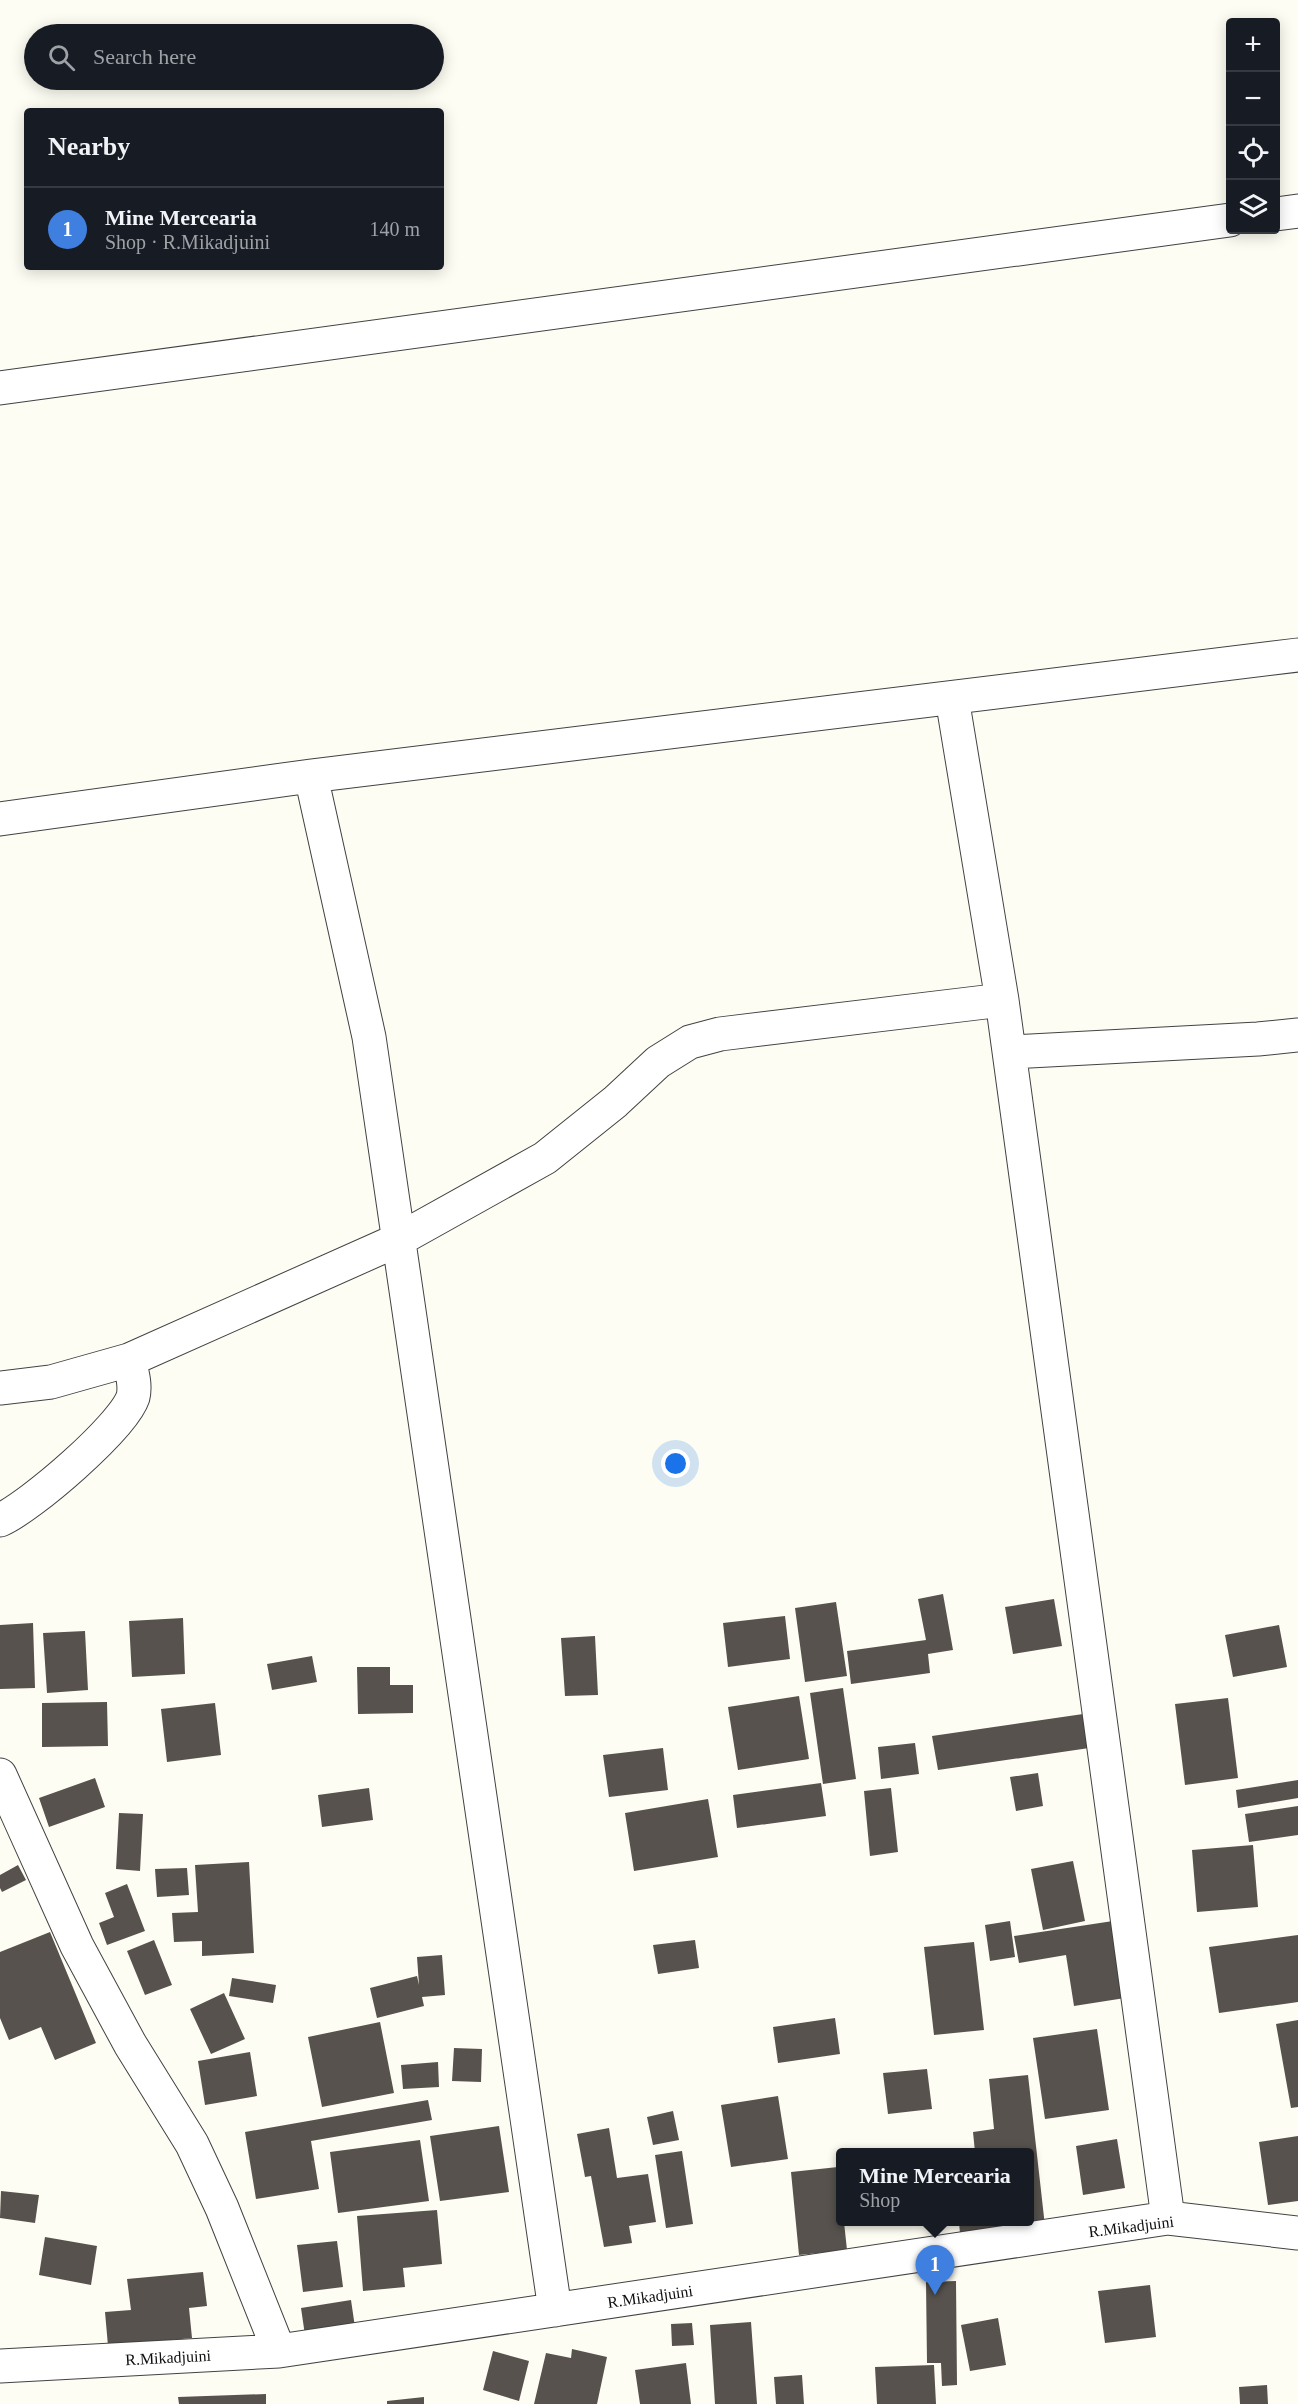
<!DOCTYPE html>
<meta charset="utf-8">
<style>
body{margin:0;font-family:Georgia,serif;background:#242831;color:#f1f3f6}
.controls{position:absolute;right:18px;top:18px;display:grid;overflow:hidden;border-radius:6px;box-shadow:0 3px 15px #0003}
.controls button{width:54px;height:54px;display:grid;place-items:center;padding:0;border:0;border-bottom:2px solid #363941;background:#171b24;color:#f1f3f6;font:30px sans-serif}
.you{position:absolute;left:676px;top:1464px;width:21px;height:21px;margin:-15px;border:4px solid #fff;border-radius:50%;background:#1a73e8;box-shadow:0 0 0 9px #1a73e833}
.badge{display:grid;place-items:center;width:39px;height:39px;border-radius:50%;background:#d6a09e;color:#fff;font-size:20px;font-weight:700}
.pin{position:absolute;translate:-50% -50px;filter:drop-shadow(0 2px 3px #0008)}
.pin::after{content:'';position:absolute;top:32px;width:21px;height:18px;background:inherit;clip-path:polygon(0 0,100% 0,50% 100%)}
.popup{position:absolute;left:836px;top:2148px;width:198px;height:78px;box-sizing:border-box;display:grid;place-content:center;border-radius:6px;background:#171b24;filter:drop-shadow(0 2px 4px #0005);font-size:20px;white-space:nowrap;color:#9ea1a6}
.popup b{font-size:22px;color:#f1f3f6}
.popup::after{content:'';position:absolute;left:50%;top:100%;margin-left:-12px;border:12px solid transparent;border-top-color:#171b24}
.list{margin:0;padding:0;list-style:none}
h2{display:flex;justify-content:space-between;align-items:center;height:78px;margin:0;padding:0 24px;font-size:26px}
h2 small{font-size:20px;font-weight:400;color:#9ea1a6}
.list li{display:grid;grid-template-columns:39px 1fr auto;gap:18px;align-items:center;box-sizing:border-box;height:84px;padding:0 24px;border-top:2px solid #363941}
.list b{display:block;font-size:22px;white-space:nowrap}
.list p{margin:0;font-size:20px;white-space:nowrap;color:#9ea1a6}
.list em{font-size:20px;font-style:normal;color:#9ea1a6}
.icon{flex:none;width:33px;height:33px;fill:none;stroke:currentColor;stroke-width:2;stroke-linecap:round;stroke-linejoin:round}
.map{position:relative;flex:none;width:1298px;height:2404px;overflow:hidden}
.search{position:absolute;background:#171b24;box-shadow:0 3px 15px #0003;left:24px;top:24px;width:420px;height:66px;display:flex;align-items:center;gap:15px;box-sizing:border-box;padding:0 21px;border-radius:33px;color:#9ea1a6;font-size:22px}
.panel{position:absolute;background:#171b24;box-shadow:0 3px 15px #0003;left:24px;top:108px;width:420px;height:162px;border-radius:6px}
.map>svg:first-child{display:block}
.building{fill:#57524d}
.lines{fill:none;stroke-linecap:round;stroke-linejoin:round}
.minor-casing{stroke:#424242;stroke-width:35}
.minor{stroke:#fff;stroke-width:33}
.labels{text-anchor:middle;stroke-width:6;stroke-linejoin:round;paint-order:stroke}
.street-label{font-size:16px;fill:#0f0f0f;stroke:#fff}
</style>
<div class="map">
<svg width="1298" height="2404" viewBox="0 0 1298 2404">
<rect width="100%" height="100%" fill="#fefdf3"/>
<path class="building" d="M943,1594L953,1650L928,1654L930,1673L851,1684L847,1651L926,1640L918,1599Z
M1054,1599L1062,1646L1013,1654L1005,1607Z
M836,1602L847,1676L805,1682L795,1608Z
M785,1616L790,1659L728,1667L723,1623Z
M183,1618L185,1674L132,1677L129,1621Z
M33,1623L35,1688L0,1689V1625Z
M1279,1625L1287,1667L1233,1677L1225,1635Z
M85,1631L88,1690L47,1693L43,1633Z
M595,1636L598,1695L565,1696L561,1638Z
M312,1656L317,1682L272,1690L267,1664Z
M357,1667H390V1685H413V1713L358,1714Z
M843,1688L856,1779L823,1784L810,1693Z
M799,1696L809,1759L738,1770L728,1707Z
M1228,1698L1238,1778L1185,1785L1175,1704Z
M107,1702L108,1746L42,1747V1703Z
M215,1703L221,1755L167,1762L161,1709Z
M1090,1713L1096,1747L938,1770L932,1736Z
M915,1743L919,1774L881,1779L878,1747Z
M663,1748L668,1790L609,1797L603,1755Z
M1038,1773L1043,1806L1016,1811L1010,1777Z
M95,1778L105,1807L49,1827L39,1798Z
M1298,1780V1798L1238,1808L1236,1790Z
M821,1783L826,1816L737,1828L733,1795Z
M369,1788L373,1820L322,1827L318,1795Z
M891,1788L898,1852L870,1856L864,1791Z
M708,1799L718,1857L634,1871L625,1813Z
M1298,1806V1835L1249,1842L1245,1814Z
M119,1813L143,1814L140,1871L116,1869Z
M1253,1845L1258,1907L1197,1912L1192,1850Z
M1073,1861L1085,1921L1043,1930L1031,1869Z
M249,1862L254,1953L202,1956V1941L174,1942L172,1913L198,1912L195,1865Z
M18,1865L26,1880L2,1892L0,1888V1875Z
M187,1868L189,1895L157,1897L155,1869Z
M127,1884L145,1931L107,1945L99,1923L114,1917L105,1893Z
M1010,1921L1015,1957L990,1961L985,1925Z
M1113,1921L1125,1998L1074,2006L1066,1955L1019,1963L1014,1936Z
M50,1932L96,2043L55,2060L41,2027L9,2040L0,2018V1952Z
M1298,1935V2002L1219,2013L1209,1947Z
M154,1940L172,1985L145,1995L127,1951Z
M695,1940L699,1968L658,1974L653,1945Z
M974,1942L984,2030L934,2035L924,1947Z
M442,1955L445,1995L422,1997L424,2006L377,2018L370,1988L417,1976L419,1985L417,1957Z
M232,1978L276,1985L273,2003L229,1996Z
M224,1993L245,2039L211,2054L190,2009Z
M835,2018L840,2054L778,2063L773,2027Z
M1298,2020V2107L1291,2108L1276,2024Z
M380,2022L394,2093L322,2107L308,2037Z
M1097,2029L1109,2110L1045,2119L1033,2038Z
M454,2048L482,2049L481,2082L452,2081Z
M250,2052L257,2096L205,2105L198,2061Z
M438,2062L439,2087L403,2089L401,2065Z
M927,2069L932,2109L888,2114L883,2073Z
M1028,2075L1046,2235L961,2245L959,2222H1030V2152H975L973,2132L994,2129L989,2079Z
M778,2096L788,2159L731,2167L721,2105Z
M428,2100L432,2120L311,2141L319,2189L256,2199L245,2132Z
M673,2111L679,2140L653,2145L647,2117Z
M499,2126L509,2192L440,2201L430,2136Z
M609,2128L617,2178L648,2174L656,2222L629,2226L632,2243L604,2247L591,2176L585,2177L577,2134Z
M1298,2136V2201L1268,2205L1259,2142Z
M1117,2139L1125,2188L1083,2195L1076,2146Z
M420,2140L429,2201L338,2213L330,2152Z
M682,2151L693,2224L666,2228L655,2155Z
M838,2167L840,2222H844L847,2250L799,2255L791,2172Z
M1,2191L39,2195L35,2223L0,2218Z
M437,2210L442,2264L403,2268L405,2287L363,2291L357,2216Z
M45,2237L97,2246L91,2285L39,2275Z
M337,2241L343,2287L303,2292L297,2245Z
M203,2272L207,2306L189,2308L192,2338L108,2346L105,2312L131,2310L127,2279Z
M956,2281L957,2385L942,2386L941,2363H927L926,2282Z
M1150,2285L1156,2337L1105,2343L1098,2291Z
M351,2300L356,2334L306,2342L301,2308Z
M998,2318L1006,2365L970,2371L961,2325Z
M751,2322L757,2404H715L710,2325Z
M692,2323L694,2345L672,2346L671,2324Z
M572,2349L607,2357L597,2404H534L546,2353L571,2358Z
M493,2351L529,2361L519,2401L483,2390Z
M686,2363L691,2404H640L635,2370Z
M934,2365L936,2404H877L875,2367Z
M802,2375L804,2404H776L774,2377Z
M1267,2385L1268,2404H1240L1239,2387Z
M266,2394V2404H179L178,2397Z
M424,2397V2404H387V2401Z"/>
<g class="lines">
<defs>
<path id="minor" d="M1276,214L1298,211
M0,388L1230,220
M952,698L1002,1000L1168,2218
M311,776L369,1037L555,2310
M0,819L311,776L1298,655
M1010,1052L1258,1039L1298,1035
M0,1388L51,1382L129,1360L398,1240L545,1158L615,1102L658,1062L690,1042L720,1034L1002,1000
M0,1520C30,1507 123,1427 133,1397C136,1385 132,1372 129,1360
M0,1775L77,1946L130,2044L192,2144L222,2208L279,2351
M0,2366L279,2351L1168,2218L1298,2233"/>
</defs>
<use href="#minor" class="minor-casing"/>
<use href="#minor" class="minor"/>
</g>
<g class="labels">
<g class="street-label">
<text transform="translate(1131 2226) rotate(-7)" y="6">R.Mikadjuini</text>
<text transform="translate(650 2296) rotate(-8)" y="6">R.Mikadjuini</text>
<text transform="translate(168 2357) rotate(-3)" y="6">R.Mikadjuini</text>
</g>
</g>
</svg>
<div class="controls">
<button>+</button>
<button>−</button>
<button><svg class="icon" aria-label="locate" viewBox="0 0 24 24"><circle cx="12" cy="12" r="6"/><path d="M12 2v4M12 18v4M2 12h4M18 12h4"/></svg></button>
<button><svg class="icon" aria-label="layers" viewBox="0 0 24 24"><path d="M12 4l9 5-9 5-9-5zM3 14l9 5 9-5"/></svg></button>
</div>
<div class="you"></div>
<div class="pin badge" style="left:935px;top:2295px;background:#3f7fe0">1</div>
<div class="popup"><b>Mine Mercearia</b>Shop</div>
<div class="search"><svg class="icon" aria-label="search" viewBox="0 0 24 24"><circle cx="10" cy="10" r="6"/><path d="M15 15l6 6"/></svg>Search here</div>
<section class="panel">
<h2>Nearby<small></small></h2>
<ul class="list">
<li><span class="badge" style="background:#3f7fe0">1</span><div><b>Mine Mercearia</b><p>Shop · R.Mikadjuini</p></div><em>140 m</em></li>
</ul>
</section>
</div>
